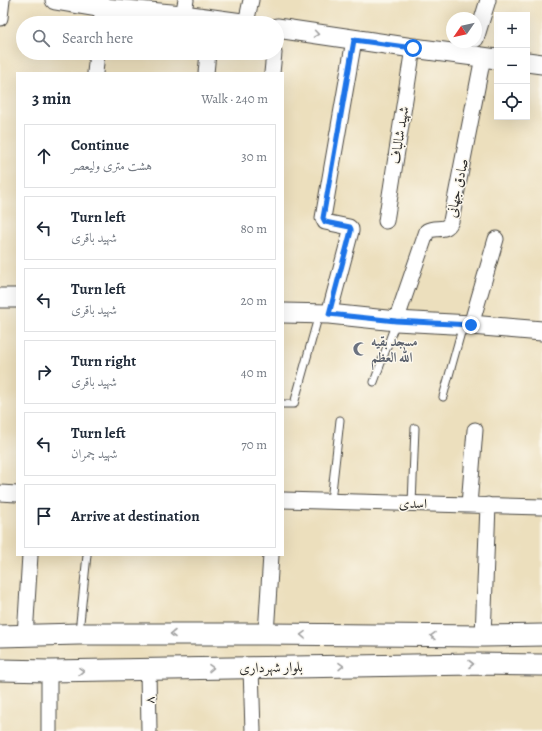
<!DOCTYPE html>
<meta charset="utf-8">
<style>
body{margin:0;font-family:Alegreya,Amiri,serif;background:#f6f6f7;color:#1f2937}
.controls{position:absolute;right:12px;top:12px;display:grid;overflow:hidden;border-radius:0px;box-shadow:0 4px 16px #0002}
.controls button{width:36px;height:36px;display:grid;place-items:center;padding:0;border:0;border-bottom:1px solid #e0e1e3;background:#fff;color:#1f2937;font:20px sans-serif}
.compass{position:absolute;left:446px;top:12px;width:36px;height:36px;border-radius:50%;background:#fff;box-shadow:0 4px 16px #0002;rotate:236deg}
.stop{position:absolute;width:12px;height:12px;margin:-9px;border:3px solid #1a73e8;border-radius:50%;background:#fff}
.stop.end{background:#1a73e8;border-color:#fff;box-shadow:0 1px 4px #0008}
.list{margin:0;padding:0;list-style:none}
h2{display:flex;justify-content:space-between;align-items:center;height:52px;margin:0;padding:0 16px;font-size:17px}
h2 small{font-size:13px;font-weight:400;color:#747a83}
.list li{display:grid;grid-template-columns:26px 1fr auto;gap:12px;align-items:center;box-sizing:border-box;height:64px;margin:0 8px 8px;padding:0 8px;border:1px solid #e0e1e3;border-radius:0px}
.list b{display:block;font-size:15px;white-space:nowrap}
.list p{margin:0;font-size:13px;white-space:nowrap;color:#747a83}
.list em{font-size:13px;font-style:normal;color:#747a83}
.icon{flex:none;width:22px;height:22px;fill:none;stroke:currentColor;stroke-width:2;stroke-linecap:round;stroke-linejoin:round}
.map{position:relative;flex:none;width:542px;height:731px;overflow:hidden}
.search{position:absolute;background:#fff;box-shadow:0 4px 16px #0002;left:16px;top:16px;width:268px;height:44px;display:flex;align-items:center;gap:10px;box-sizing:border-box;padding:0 14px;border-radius:22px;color:#747a83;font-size:15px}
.panel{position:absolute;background:#fff;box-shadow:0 4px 16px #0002;left:16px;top:72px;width:268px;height:484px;border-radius:0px}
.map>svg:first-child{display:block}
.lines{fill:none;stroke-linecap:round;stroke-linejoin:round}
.service-casing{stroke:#484641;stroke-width:9}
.minor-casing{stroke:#484641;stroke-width:17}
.tertiary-casing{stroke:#484641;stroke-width:21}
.secondary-casing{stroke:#484641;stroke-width:23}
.service{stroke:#fff;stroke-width:7}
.minor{stroke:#fff;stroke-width:15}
.tertiary{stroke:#fff;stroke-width:19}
.secondary{stroke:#fff;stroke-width:21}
.oneway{stroke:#a0a0a0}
.route{stroke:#1a73e8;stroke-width:5}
.labels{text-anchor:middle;stroke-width:3;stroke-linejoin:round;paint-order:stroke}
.street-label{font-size:14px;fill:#2b2b2b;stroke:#fbf7ec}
.worship-label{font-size:14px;font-weight:bold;fill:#5b616d;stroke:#fbf7ec;text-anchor:start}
</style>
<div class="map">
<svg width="542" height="731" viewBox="0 0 542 731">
<rect width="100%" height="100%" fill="#fbf7ec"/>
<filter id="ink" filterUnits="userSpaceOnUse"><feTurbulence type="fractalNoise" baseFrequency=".025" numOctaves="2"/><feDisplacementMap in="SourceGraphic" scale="8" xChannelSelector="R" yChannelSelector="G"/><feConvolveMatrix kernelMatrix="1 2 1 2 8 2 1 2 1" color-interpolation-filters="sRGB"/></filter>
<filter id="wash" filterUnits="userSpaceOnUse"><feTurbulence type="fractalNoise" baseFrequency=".012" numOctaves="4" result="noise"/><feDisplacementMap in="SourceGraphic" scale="16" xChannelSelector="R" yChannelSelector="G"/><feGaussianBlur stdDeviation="0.9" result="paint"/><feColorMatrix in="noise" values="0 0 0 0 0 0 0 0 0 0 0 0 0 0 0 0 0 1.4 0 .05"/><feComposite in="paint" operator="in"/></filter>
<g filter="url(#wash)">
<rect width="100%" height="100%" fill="#ecdfbd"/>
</g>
<g filter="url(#ink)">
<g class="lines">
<defs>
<path id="service" d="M374,382L396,322
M443,397L463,325
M283,404H294L319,314
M331,501L340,420
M412,504L415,428
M79,632L87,555"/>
<path id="minor" d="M183,15L186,0
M0,18L2,0
M101,23L103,8
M246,23L251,0
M476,39L488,0
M95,73L97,53
M206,73L208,53
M272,73L274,53
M386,221L413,48
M329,314L351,231V229L349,227L325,222L323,218L354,40
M396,321L427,231C436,226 446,233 451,221L483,57
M471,325L496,239
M0,493L17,494
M283,500L542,507
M469,505L475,430
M266,634L271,555
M25,636L30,555
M483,636L488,505
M251,668L253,731
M148,670L149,731
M49,671V731"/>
<path id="tertiary" d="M55,0L103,8L183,15L242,23
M277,28L413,48L497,59
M527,62L542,64
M0,298H17
M283,313L329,314L396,321L471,325L542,331"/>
<path id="secondary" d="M0,636L79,634H266L483,636L542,635
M0,670L49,671L473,664L542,665"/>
</defs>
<use href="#service" class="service-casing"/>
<use href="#minor" class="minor-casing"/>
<use href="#tertiary" class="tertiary-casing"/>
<use href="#secondary" class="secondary-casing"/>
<use href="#service" class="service"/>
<use href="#minor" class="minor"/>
<use href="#tertiary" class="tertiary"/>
<use href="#secondary" class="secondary"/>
</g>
<defs><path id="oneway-chevron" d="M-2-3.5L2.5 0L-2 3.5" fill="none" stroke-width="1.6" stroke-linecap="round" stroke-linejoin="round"/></defs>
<g class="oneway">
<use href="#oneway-chevron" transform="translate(316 34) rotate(9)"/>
<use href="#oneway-chevron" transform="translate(173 634) rotate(-180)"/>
<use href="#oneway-chevron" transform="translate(303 635) rotate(-179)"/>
<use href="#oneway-chevron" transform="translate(433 636) rotate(-179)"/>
<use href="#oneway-chevron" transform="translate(471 664)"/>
<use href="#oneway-chevron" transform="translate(341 666) rotate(-1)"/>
<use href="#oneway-chevron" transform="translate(211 668) rotate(-1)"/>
<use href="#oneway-chevron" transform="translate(81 671) rotate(-1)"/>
</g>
</g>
<g class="lines" filter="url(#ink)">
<path class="route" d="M413,48L354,40L323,218L325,222L350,227L351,229V231L329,314L396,321L471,325"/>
</g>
<defs>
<symbol id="mosque-bare" viewBox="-9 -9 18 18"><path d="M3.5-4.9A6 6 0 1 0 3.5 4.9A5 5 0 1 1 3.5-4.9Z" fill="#6b7280" stroke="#fbf7ec" stroke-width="2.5" paint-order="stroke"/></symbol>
</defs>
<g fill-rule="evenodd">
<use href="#mosque-bare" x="350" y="339" width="20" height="20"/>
</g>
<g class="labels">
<g class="street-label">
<text transform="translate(399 135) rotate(-81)" y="5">شهید شالباف</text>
<text transform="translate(457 188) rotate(-78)" y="5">صادق جهانی</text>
<text transform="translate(413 503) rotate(1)" y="5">اسدی</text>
<text transform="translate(271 667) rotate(-1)" y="5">بلوار شهرداری</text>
<text transform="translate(149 700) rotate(-91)" y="5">۸</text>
</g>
<g class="worship-label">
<text x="371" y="346">مسجد بقیه<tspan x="371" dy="16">الله العظم</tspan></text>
</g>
</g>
</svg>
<div class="controls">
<button>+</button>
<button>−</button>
<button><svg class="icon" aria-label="locate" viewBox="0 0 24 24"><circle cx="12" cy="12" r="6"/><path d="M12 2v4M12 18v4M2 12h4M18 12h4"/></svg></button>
</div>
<svg class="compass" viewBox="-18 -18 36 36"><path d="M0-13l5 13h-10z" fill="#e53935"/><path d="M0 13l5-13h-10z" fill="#747a83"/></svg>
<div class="stop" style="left:413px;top:48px"></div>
<div class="stop end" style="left:471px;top:325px"></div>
<div class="search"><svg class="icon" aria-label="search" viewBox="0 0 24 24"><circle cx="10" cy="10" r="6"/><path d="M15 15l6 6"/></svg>Search here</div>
<section class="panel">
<h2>3 min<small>Walk · 240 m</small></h2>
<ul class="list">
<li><svg class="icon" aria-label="ahead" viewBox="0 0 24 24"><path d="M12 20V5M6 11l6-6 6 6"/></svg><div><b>Continue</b><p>هشت متری ولیعصر</p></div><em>30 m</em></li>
<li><svg class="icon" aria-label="left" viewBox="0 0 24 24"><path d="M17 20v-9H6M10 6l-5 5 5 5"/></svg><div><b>Turn left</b><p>شهید باقری</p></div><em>80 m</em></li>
<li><svg class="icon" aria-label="left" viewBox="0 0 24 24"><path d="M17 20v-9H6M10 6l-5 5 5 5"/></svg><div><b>Turn left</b><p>شهید باقری</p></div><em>20 m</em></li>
<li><svg class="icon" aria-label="right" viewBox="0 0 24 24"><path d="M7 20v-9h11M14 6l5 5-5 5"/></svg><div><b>Turn right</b><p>شهید باقری</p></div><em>40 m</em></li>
<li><svg class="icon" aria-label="left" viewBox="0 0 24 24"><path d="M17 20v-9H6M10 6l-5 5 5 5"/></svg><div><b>Turn left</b><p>شهید چمران</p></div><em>70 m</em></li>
<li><svg class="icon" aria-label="arrive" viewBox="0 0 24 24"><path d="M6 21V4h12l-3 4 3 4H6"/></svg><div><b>Arrive at destination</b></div></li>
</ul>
</section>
</div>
